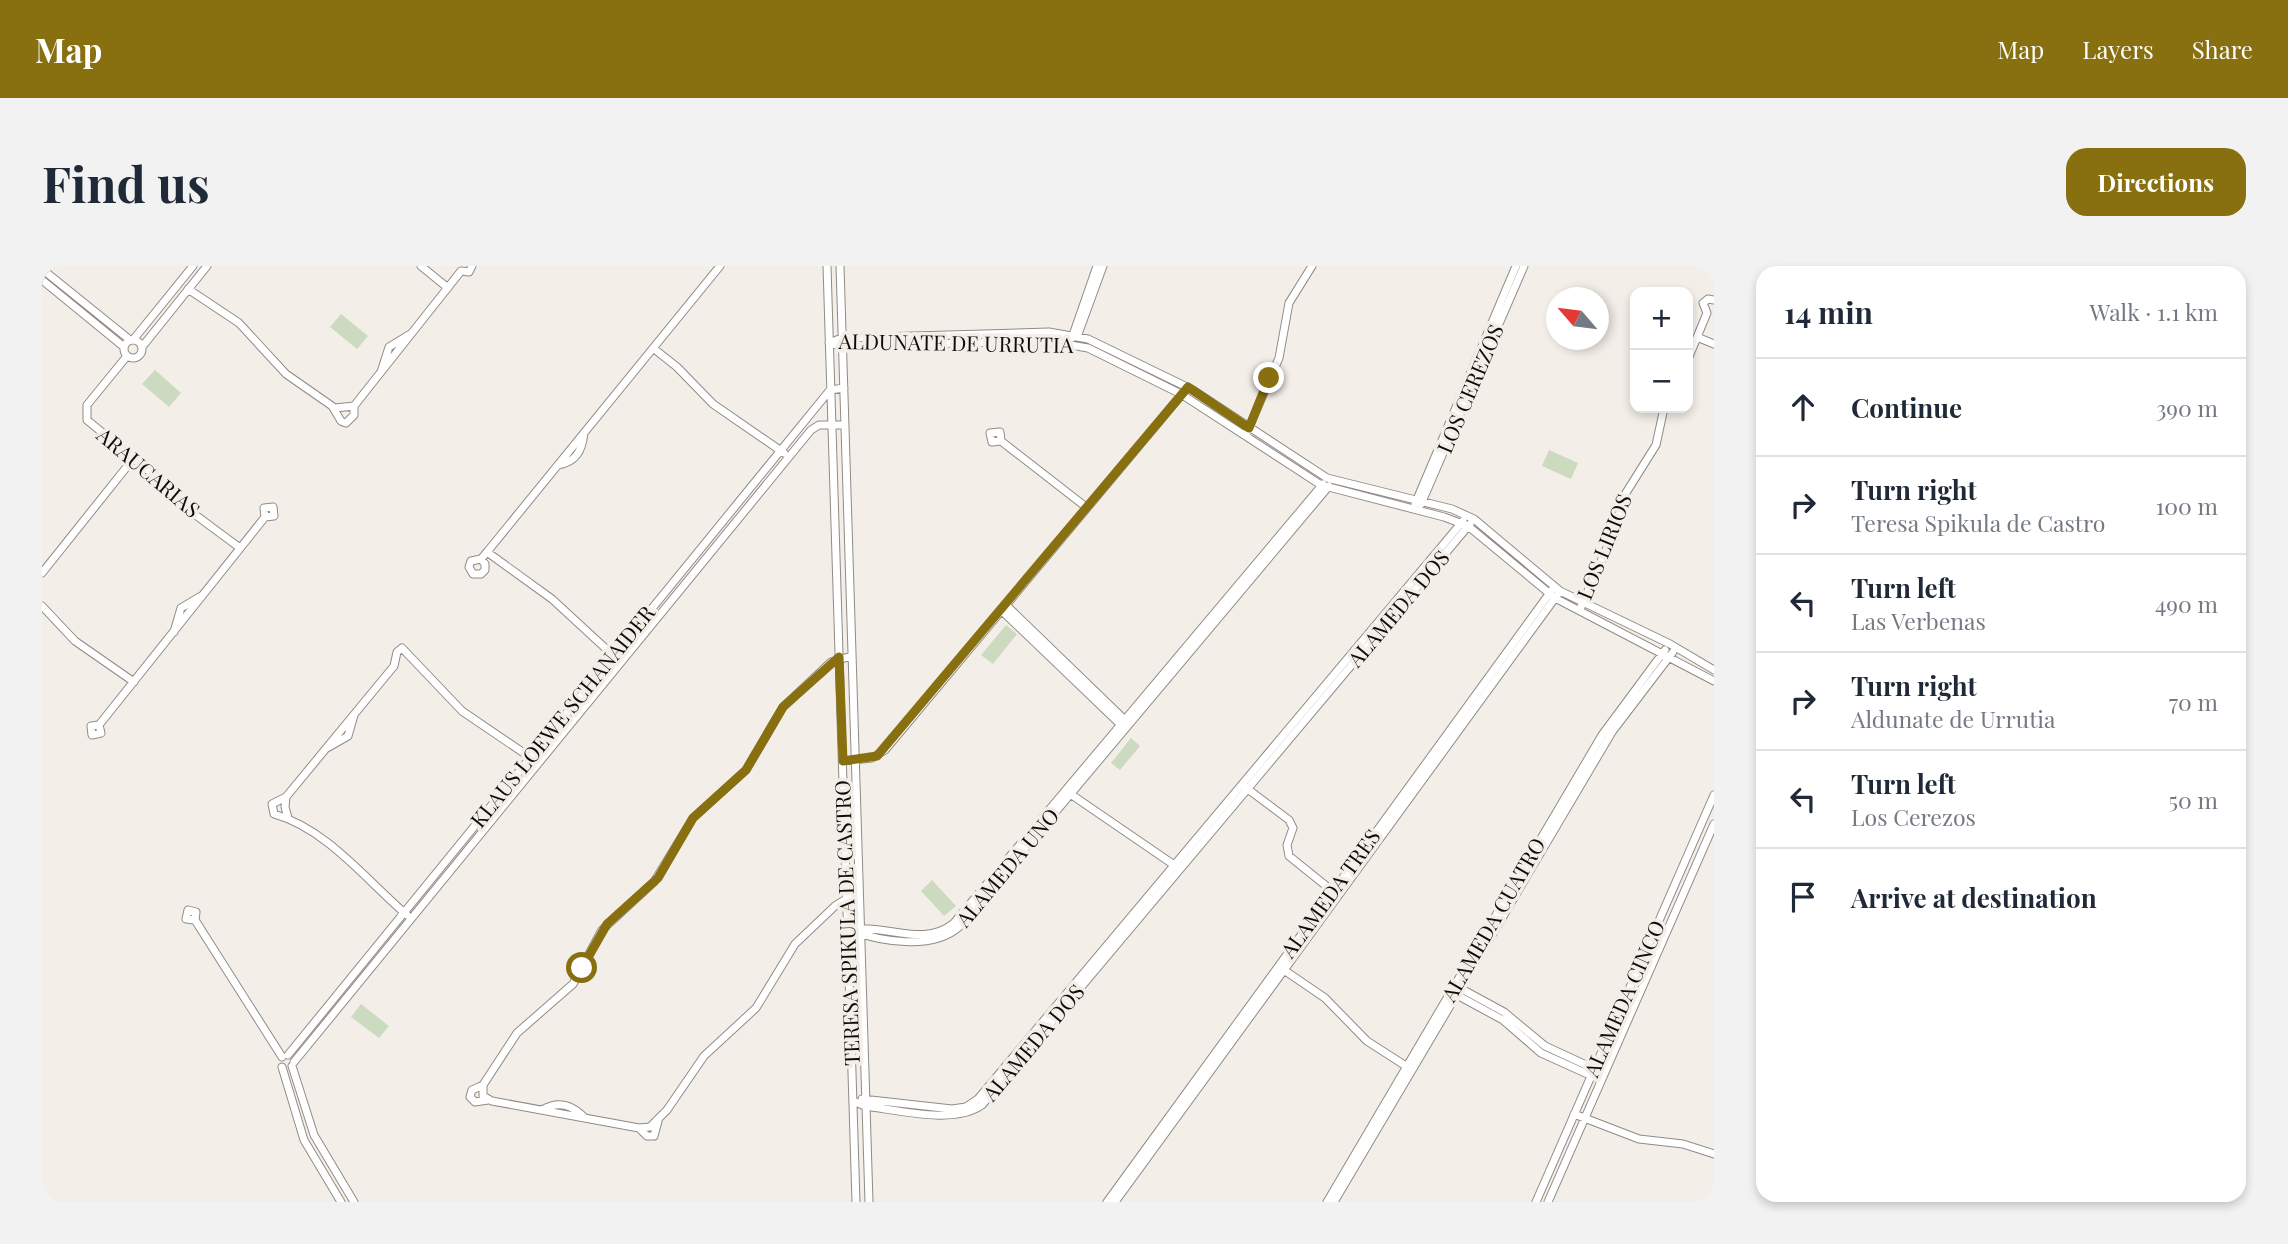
<!DOCTYPE html>
<meta charset="utf-8">
<style>
body{margin:0;font-family:"Playfair Display",serif;background:#f2f2f3;color:#1f2937}
.controls{position:absolute;right:21px;top:21px;display:grid;overflow:hidden;border-radius:14px;box-shadow:0 4px 10px #0003}
.controls button{width:63px;height:63px;display:grid;place-items:center;padding:0;border:0;border-bottom:2px solid #e0e1e3;background:#fff;color:#1f2937;font:35px sans-serif}
.compass{position:absolute;left:1504px;top:21px;width:63px;height:63px;border-radius:50%;background:#fff;box-shadow:0 4px 10px #0003;rotate:298deg}
.stop{position:absolute;width:21px;height:21px;margin:-16px;border:5px solid #887011;border-radius:50%;background:#fff}
.stop.end{background:#887011;border-color:#fff;box-shadow:0 2px 7px #0008}
.list{margin:0;padding:0;list-style:none}
h2{display:flex;justify-content:space-between;align-items:center;height:91px;margin:0;padding:0 28px;font-size:30px}
h2 small{font-size:23px;font-weight:400;color:#747a83}
.list li{display:grid;grid-template-columns:46px 1fr auto;gap:21px;align-items:center;box-sizing:border-box;height:98px;padding:0 28px;border-top:2px solid #e0e1e3}
.list b{display:block;font-size:26px;white-space:nowrap}
.list p{margin:0;font-size:23px;white-space:nowrap;color:#747a83}
.list em{font-size:23px;font-style:normal;color:#747a83}
.icon{flex:none;width:38px;height:38px;fill:none;stroke:currentColor;stroke-width:2;stroke-linecap:round;stroke-linejoin:round}
.map{position:relative;flex:none;width:1672px;height:936px;overflow:hidden;border-radius:21px}
header{display:flex;align-items:center;gap:42px;box-sizing:border-box;height:98px;padding:0 35px;background:#887011;color:#fff}
header strong{font-size:33px}
nav{display:flex;gap:38px;margin-inline-start:auto;font-size:24px}
.intro{display:flex;align-items:center;justify-content:space-between;box-sizing:border-box;height:168px;padding:0 42px}
h1{margin:0;font-size:49px}
.button{padding:18px 32px;border-radius:21px;background:#887011;color:#fff;font-size:24px;font-weight:700}
main{display:flex;gap:42px;padding:0 42px}
aside{flex:1;background:#fff;border-radius:21px;box-shadow:0 4px 10px #0003}
.map>svg:first-child{display:block}
.pitch{fill:#ccdabf}
.lines{fill:none;stroke-linecap:round;stroke-linejoin:round}
.street-casing{stroke:#918b86;stroke-width:9}
.street{stroke:#fff;stroke-width:7}
.route{stroke:#887011;stroke-width:9}
.labels{text-anchor:middle;stroke-width:7;stroke-linejoin:round;paint-order:stroke}
.street-label{font-size:21px;fill:#0e0c0a;stroke:#f4eee8}
</style>
<header>
<strong>Map</strong>
<nav><a>Map</a><a>Layers</a><a>Share</a></nav>
</header>
<div class="intro"><h1>Find us</h1><a class="button">Directions</a></div>
<main>
<div class="map">
<svg width="1672" height="936" viewBox="0 0 1672 936">
<rect width="100%" height="100%" fill="#f4eee8"/>
<path class="pitch" d="M299,48L326,70L315,83L288,61Z
M113,104L139,127L127,141L100,118Z
M1507,184L1536,197L1529,213L1500,200Z
M964,359L975,368L951,398L939,389Z
M1089,472L1098,480L1078,504L1069,497Z
M890,614L914,640L902,650L879,625Z
M319,738L347,760L337,772L309,751Z"/>
<g class="lines">
<defs>
<path id="street" d="M379,0L406,22
M785,0L814,936
M798,0L827,936
M0,3L88,74
M0,14L82,81
M146,23L197,57L244,108L290,140L299,155L304,157L312,149V140L419,5L427,6L430,0
M1035,71L1061,0
M1655,71L1672,78
M1030,72L1055,0
M82 83a9 9 0 1 1 18 0a9 9 0 1 1-18 0Z
M91,74L151,0
M787,77L800,72L1007,66L1046,73L1151,124L1285,212L1410,243L1432,253L1518,325L1628,378L1672,404
M788,77L800,80L1005,75L1046,82L1139,128L1279,219L1402,251L1426,260L1513,332L1672,415
M100,81L165,0
M611,82L635,101L671,138L742,187
M85,90L45,139V154L108,206L140,239L198,282
M1646,93L1665,47L1661,37L1666,33L1672,34
M339,106L347,81L370,67
M293,142L312,140
M1205,166L1237,92L1247,37L1270,0
M959,175L950,176L948,167L958,166L959,175L1044,241
M516,199C534,196 540,185 542,167
M1373,238L1474,0
M1379,238L1482,0
M445,286L510,333L574,392
M439,293L443,298V304L439,308H431L427,301L429,295L439,293L445,286L678,0
M0,307L91,193
M964,339L1085,456
M0,340L33,375L92,416
M1539,341L1574,261L1582,230L1614,179L1622,142
M959,344L1080,460
M132,366L139,342L159,330
M810,390L789,396L741,441L704,504L651,552L612,616L560,664L531,718L475,767L441,819V830L450,835L597,862L608,861L625,844L662,790L714,742L753,678L793,640L804,633L817,631
M57,459L59,467L50,469L49,460L57,459L223,251L232,250L231,241L222,242L223,251
M285,482L306,470L312,449
M801,495L830,492L843,484L1141,127
M1203,521L1247,554L1251,562L1245,579L1247,590L1293,627
M1027,527L1135,601
M244,531L230,538L232,548C285,563 324,614 365,649
M246,552L243,541L244,531L352,400L355,386L360,382L420,445L492,494
M153,654L144,653L146,644L154,646L153,654L240,791
M815,663C848,660 883,681 912,657L1281,218
M806,664C838,675 890,685 917,661L1287,220
M1239,702L1283,732L1325,775L1367,802
M1416,721L1462,746L1503,780L1555,804
M1413,728L1461,754L1499,787L1552,811
M246,789L788,124L802,122
M252,796L769,164L777,159H802
M250,800L272,869L312,936
M240,801L262,874L299,936
M441,819L430,824L428,831L433,836L446,834
M820,833L910,843L924,841L936,833L1421,255
M811,835L823,840C856,844 913,859 940,839L1428,258
M500,844C517,834 530,839 543,852
M1532,848L1597,873L1641,878L1672,888
M598,863L605,870H612L616,855
M1065,936L1510,324
M1073,936L1516,328
M1285,936L1560,469L1623,384
M1292,936L1570,466L1631,386
M1494,936L1672,529
M1506,936L1672,558"/>
</defs>
<use href="#street" class="street-casing"/>
<use href="#street" class="street"/>
</g>
<g class="lines">
<path class="route" d="M540,702L565,658L616,612L651,552L704,504L741,441L797,391L801,495L835,490L1146,121L1207,162L1227,112"/>
</g>
<g class="labels">
<g class="street-label">
<text transform="translate(914 78) rotate(1)" y="7">ALDUNATE DE URRUTIA</text>
<text transform="translate(1429 123) rotate(-67)" y="7">LOS CEREZOS</text>
<text transform="translate(106 207) rotate(40)" y="7">ARAUCARIAS</text>
<text transform="translate(1563 281) rotate(-68)" y="7">LOS LIRIOS</text>
<text transform="translate(1357 343) rotate(-50)" y="7">ALAMEDA DOS</text>
<text transform="translate(521 451) rotate(-51)" y="7">KLAUS LOEWE SCHANAIDER</text>
<text transform="translate(966 602) rotate(-50)" y="7">ALAMEDA UNO</text>
<text transform="translate(1289 628) rotate(-54)" y="7">ALAMEDA TRES</text>
<text transform="translate(1452 654) rotate(-60)" y="7">ALAMEDA CUATRO</text>
<text transform="translate(806 657) rotate(-92)" y="7">TERESA SPIKULA DE CASTRO</text>
<text transform="translate(1583 733) rotate(-66)" y="7">ALAMEDA CINCO</text>
<text transform="translate(992 777) rotate(-50)" y="7">ALAMEDA DOS</text>
</g>
</g>
</svg>
<div class="controls">
<button>+</button>
<button>−</button>
</div>
<svg class="compass" viewBox="-18 -18 36 36"><path d="M0-13l5 13h-10z" fill="#e53935"/><path d="M0 13l5-13h-10z" fill="#747a83"/></svg>
<div class="stop" style="left:540px;top:702px"></div>
<div class="stop end" style="left:1227px;top:112px"></div>
</div>
<aside>
<h2>14 min<small>Walk · 1.1 km</small></h2>
<ul class="list">
<li><svg class="icon" aria-label="ahead" viewBox="0 0 24 24"><path d="M12 20V5M6 11l6-6 6 6"/></svg><div><b>Continue</b></div><em>390 m</em></li>
<li><svg class="icon" aria-label="right" viewBox="0 0 24 24"><path d="M7 20v-9h11M14 6l5 5-5 5"/></svg><div><b>Turn right</b><p>Teresa Spikula de Castro</p></div><em>100 m</em></li>
<li><svg class="icon" aria-label="left" viewBox="0 0 24 24"><path d="M17 20v-9H6M10 6l-5 5 5 5"/></svg><div><b>Turn left</b><p>Las Verbenas</p></div><em>490 m</em></li>
<li><svg class="icon" aria-label="right" viewBox="0 0 24 24"><path d="M7 20v-9h11M14 6l5 5-5 5"/></svg><div><b>Turn right</b><p>Aldunate de Urrutia</p></div><em>70 m</em></li>
<li><svg class="icon" aria-label="left" viewBox="0 0 24 24"><path d="M17 20v-9H6M10 6l-5 5 5 5"/></svg><div><b>Turn left</b><p>Los Cerezos</p></div><em>50 m</em></li>
<li><svg class="icon" aria-label="arrive" viewBox="0 0 24 24"><path d="M6 21V4h12l-3 4 3 4H6"/></svg><div><b>Arrive at destination</b></div></li>
</ul>
</aside>
</main>
